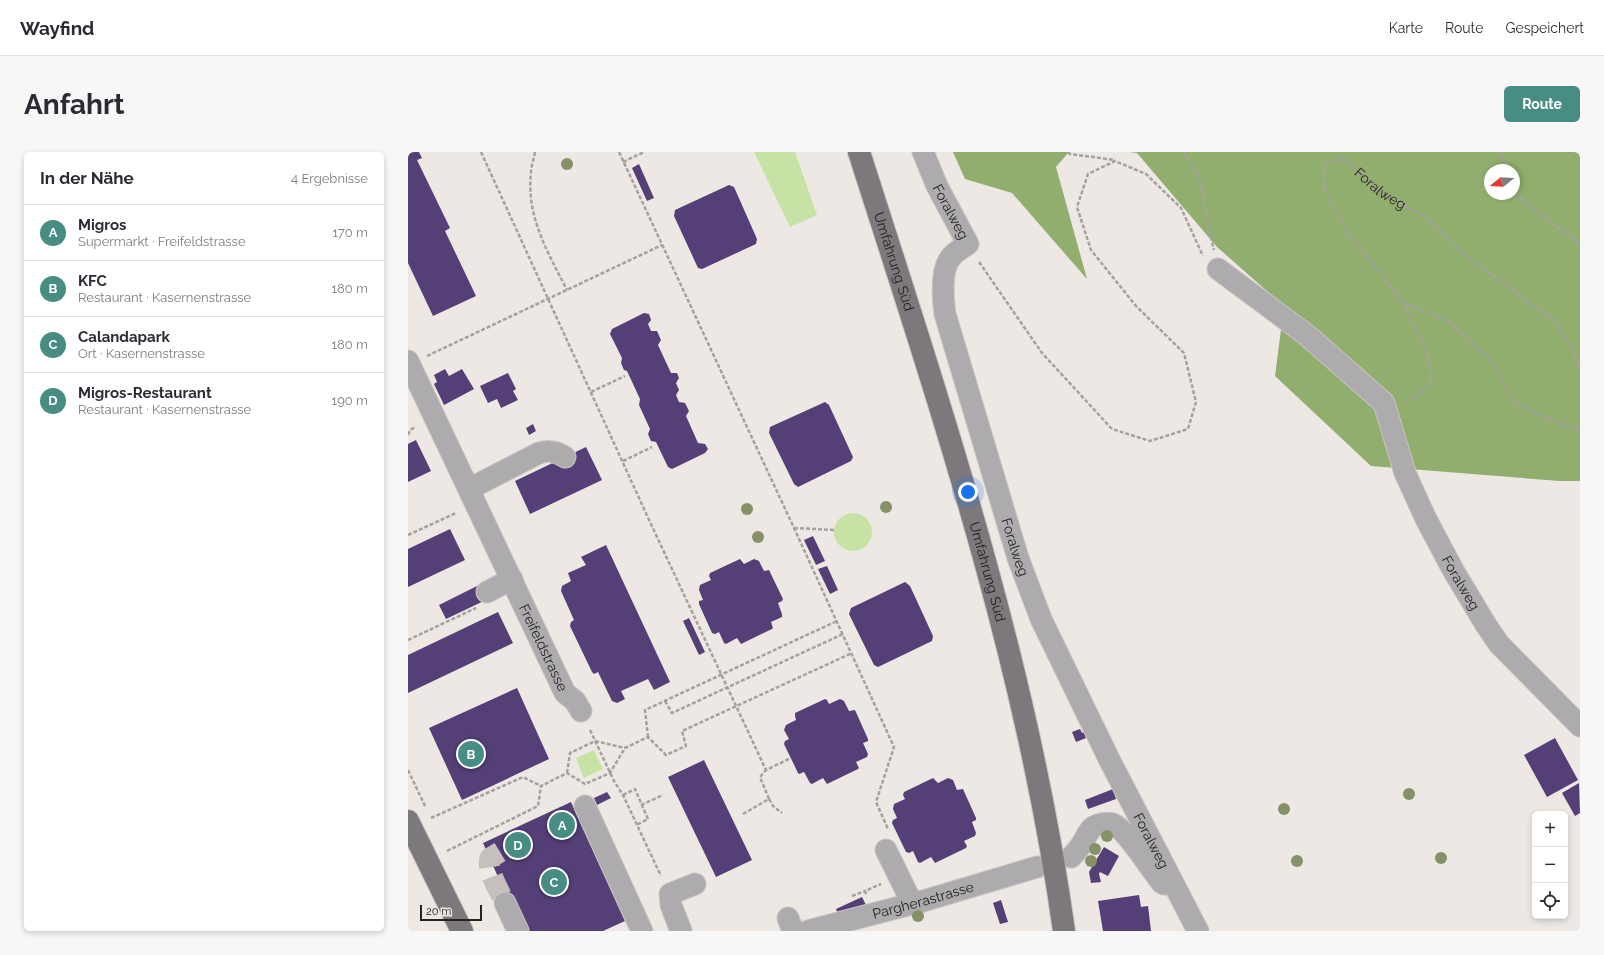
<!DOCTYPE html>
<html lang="de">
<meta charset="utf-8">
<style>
body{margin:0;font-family:Raleway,sans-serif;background:#f7f7f7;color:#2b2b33}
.controls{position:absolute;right:12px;bottom:12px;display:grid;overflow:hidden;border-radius:6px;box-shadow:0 2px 6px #0003}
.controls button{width:36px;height:36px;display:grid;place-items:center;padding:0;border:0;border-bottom:1px solid #e1e1e2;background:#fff;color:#2b2b33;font:20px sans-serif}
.compass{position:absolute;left:1076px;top:12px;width:36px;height:36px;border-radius:50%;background:#fff;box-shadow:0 2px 6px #0003;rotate:252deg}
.scale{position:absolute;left:12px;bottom:10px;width:62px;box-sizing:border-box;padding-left:4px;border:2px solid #252221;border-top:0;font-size:11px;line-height:14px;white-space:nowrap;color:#252221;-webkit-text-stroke:3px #eee8e4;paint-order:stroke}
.you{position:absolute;left:560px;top:340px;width:14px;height:14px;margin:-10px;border:3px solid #fff;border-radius:50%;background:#1a73e8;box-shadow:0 0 0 6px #1a73e833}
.badge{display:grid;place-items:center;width:26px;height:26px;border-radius:50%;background:#488d83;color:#fff;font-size:13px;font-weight:700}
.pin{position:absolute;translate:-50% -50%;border:2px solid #fff;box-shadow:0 1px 4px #0006}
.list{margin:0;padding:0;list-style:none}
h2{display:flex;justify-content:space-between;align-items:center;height:52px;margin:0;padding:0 16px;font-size:17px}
h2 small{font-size:13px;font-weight:400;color:#7c7c81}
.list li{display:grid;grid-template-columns:26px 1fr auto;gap:12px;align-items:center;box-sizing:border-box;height:56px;padding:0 16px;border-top:1px solid #e1e1e2}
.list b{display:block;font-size:15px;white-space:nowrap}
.list p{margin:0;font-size:13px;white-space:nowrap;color:#7c7c81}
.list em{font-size:13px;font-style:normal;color:#7c7c81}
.icon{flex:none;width:22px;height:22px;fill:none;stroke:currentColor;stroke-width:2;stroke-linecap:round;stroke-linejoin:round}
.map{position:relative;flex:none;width:1172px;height:779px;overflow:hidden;border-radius:6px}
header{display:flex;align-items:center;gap:24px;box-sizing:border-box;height:56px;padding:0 20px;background:#fff;border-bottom:1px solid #e1e1e2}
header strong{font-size:19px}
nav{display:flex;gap:22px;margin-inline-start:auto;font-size:14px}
.intro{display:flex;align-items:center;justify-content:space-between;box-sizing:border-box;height:96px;padding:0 24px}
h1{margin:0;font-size:28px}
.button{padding:10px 18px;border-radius:6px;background:#488d83;color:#fff;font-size:14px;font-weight:700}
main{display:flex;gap:24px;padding:0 24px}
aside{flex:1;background:#fff;border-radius:6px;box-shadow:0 2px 6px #0003}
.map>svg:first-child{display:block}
.green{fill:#c6e3a5}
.forest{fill:#91ae6f;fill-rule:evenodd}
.building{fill:#543f77}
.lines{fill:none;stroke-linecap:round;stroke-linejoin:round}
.minor-tunnel{stroke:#c6c0bd;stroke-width:21;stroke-dasharray:21 10;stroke-linecap:butt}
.minor-casing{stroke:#cac4c1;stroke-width:23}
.major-casing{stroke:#cac4c1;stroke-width:24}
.path{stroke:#a6a19e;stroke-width:2.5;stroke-dasharray:4 2;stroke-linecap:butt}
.minor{stroke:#adabad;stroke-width:21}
.major{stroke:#7c787c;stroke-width:22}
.tree{fill:#869167}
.labels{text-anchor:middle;stroke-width:4;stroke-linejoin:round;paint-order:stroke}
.street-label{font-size:14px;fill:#252221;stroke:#eee8e4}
</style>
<header>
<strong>Wayfind</strong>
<nav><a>Karte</a><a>Route</a><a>Gespeichert</a></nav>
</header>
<div class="intro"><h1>Anfahrt</h1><a class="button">Route</a></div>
<main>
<aside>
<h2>In der Nähe<small>4 Ergebnisse</small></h2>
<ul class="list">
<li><span class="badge">A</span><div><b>Migros</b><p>Supermarkt · Freifeldstrasse</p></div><em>170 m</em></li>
<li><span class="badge">B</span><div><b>KFC</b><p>Restaurant · Kasernenstrasse</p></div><em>180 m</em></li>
<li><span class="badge">C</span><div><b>Calandapark</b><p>Ort · Kasernenstrasse</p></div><em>180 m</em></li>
<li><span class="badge">D</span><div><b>Migros-Restaurant</b><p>Restaurant · Kasernenstrasse</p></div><em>190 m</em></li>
</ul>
</aside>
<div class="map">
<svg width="1172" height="779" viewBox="0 0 1172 779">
<rect width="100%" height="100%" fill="#eee8e4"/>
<path class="green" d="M346,0H387L409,63L382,75Z
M426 380a19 19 0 1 1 38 0a19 19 0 1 1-38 0Z
M186,598L195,617L176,626L168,606Z"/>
<path class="forest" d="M545,0H661L648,15L679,127L604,41L557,27Z
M722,0H1172V329H1152L963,314L867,224L876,154L809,95L729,1ZM1082,18H1106V42H1082Z"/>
<path class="building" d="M0,0H11L14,6L9,8L42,76L37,79L68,144L25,164L0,111Z
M231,12L246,46L239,49L224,16Z
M321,33L326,35L349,87L348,92L294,117L290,116L266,64L267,58Z
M236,161L241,162L243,168L240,172L243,179H249L253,188L250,193L263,221H269L271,226L268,231L271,238L268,243L271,250L277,251L281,259L278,264L290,291L297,292L300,297L297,301L264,317L260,315L248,290L243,289L240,282L242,277L231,253L232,247L219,219L216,218L213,211L214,206L202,182L204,177Z
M37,217L41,224L54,217L66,237L36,253L26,232L29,230L26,223Z
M100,221L108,237L105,239L110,248L93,256L89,247L80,251L72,234Z
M417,250L421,253L445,305L443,309L390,335L386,332L361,281L362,275Z
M125,272L128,279L121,283L118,276Z
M8,288L23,319L0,330V292Z
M178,295L194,328L122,362L107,329Z
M42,377L57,408L0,435V397Z
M405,384L417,409L408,413L396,388Z
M198,393L262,530L246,538L240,527L213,539L217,547L209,551L204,549L190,520L186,522L184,520L162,474L163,470L166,468L153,439L154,434L163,429L160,421L178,413L173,405Z
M332,407L336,412L346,407L351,409L356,419L361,418L375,447L374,449L370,451L374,462V465L363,470L365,476L364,477L333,492L329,486L318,492L316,491L311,480L307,482L304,481L291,452V449L295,448L291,438L292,433L303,428L301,424L302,421Z
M419,414L430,438L422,442L410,417Z
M497,430L502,434L525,484L524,489L470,515L466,513L441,462L443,456Z
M75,431L82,446L38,467L31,453Z
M90,460L105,491L0,541V503Z
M281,466L297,500L291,503L275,469Z
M109,536L141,607L54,648L21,576Z
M417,547L419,548L421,552L432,547L436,549L441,559L447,558L460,587V589L455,591L460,602L459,605L448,610L451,616L450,617L419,632L415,626L404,632L402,631L396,620L391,622L390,621L376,592L377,589L381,587L376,578L378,573L388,568L387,564V561Z
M672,577L674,581L676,580L678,586L668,590L664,580Z
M1147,586L1170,628L1139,645L1116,603Z
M296,608L344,708L308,725L260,625Z
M525,626L530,631L540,626L545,628L549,638L555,637L568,666V668L564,670L568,681L567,684L556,689L559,694L558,696L527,711L523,705L512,711L510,710L505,699L501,701L498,700L484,671L485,668L489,666L485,657L486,652L497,647L495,643L496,640Z
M1171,631L1172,661L1167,664L1154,641Z
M705,637L708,647L680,657L677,648Z
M199,640L203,646L189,653L186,646Z
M163,650L217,769L195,779H114L75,691Z
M696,695L711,704L700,724L692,720L691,722L693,730L683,731L681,720Z
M731,743L733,755L740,754L743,779H695L690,749Z
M454,745L458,753L432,766L428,757Z
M593,748L600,770L592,772L585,751Z"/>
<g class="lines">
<path class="minor-tunnel" d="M92,700L82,706C78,718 92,740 97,751"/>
<defs>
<g id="minor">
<path id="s2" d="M515,0L529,34L560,92C555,96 548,99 544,104C532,116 535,147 537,162L610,406L633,467L701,607L790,779"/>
<path id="s3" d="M810,117L900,184L976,251L997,321L1018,367L1045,418L1078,473L1091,492L1172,574"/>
<path id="s4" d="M0,209L157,541L167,549L173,559"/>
<path d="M61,337L131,301C141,298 148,299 157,305"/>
<path d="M79,440L104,427"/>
<path d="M177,654L234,779"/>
<path d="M478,698L504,751"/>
<path d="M663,705C666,702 669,699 671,696C676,690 679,680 685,675C690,672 699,670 705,672C718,677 743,718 754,731L756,732"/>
<path d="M97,751L110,779"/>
<path d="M380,766L385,779"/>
<path d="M273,779L263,753L262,742L287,732"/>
<path id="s5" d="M400,779L515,749L629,715"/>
</g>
<g id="major">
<path id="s6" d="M451,0C533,256 619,512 656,779"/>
<path d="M0,669L54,779"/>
</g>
</defs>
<use href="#minor" class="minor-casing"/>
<use href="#major" class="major-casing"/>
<g class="path">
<path d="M73,0L242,370L358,618L383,606"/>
<path d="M127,0C126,7 123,14 123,21C118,64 140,101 159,138"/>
<path d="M211,0L386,376L486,595L468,650L480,677"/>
<path d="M660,0L662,2L707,8"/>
<path d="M776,0L793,31L801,78L806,98"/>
<path d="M1093,0L1099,18"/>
<path d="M215,10L236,0"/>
<path d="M1106,42L1172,92"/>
<path d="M571,110L634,201L704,277L742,289L780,277L788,250L776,201L728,154L683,98L669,55L680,22L707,9L738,22L773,56L795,104"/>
<path d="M995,151L1042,170L1082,207L1105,249L1128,262L1172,278"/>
<path d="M19,204L254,93"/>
<path d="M183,240L217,224"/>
<path id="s1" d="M997,250L1009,244L1022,232L1023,220L1018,196L995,151L974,123L940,82L916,36L917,12L936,7L973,40L1022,68L1053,100L1148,170L1165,198L1172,217"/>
<path d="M0,283L2,278L8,275"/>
<path d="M215,309L244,295"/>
<path d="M386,376L426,378"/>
<path d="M0,383L48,361"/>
<path d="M0,488L68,456"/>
<path d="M257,549L264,561L435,482"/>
<path d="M182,578L206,629L215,643L253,724"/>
<path d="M240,585L237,558L429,469"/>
<path d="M0,618L18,656"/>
<path d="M159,621L162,601L187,589L217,596"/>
<path d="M215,643L227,637L240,667L228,673"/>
<path d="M361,647L365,654L374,661"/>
<path d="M233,653L255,643"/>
<path d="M335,662L361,647L352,625L358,618"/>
<path d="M23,666L115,625L133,634"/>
<path d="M39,699L130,654L133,634L159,621L177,632L202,621L217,596L240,585L258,603L278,594L274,579L444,501"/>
<path d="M458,742L457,739L473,732"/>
<path d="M444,744L457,739"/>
</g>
<use href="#minor" class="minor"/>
<use href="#major" class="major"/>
</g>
<g class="tree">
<circle cx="159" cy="12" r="6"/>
<circle cx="478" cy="355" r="6"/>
<circle cx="339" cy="357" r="6"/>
<circle cx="350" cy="385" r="6"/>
<circle cx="1001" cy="642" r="6"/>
<circle cx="876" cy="657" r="6"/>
<circle cx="699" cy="684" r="6"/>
<circle cx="687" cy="697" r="6"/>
<circle cx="1033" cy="706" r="6"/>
<circle cx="683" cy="709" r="6"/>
<circle cx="889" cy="709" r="6"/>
<circle cx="510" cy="764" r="6"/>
</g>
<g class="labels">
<g class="street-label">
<text dy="5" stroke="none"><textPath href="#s1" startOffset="349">Foralweg</textPath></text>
<text dy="5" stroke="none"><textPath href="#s2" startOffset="66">Foralweg</textPath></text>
<text dy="5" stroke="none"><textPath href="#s6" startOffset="115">Umfahrung Süd</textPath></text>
<text dy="5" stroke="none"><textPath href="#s2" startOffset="426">Foralweg</textPath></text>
<text dy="5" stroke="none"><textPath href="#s6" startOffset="439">Umfahrung Süd</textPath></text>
<text dy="5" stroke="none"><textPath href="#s3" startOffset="410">Foralweg</textPath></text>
<text dy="5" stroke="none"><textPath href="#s4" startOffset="317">Freifeldstrasse</textPath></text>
<text dy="5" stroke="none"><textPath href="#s2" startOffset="750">Foralweg</textPath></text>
<text dy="5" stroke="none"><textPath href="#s5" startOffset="119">Pargherastrasse</textPath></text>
</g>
</g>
</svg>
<div class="controls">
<button>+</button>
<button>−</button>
<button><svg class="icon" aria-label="locate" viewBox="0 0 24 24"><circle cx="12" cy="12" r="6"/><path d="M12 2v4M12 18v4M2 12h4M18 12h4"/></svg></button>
</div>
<svg class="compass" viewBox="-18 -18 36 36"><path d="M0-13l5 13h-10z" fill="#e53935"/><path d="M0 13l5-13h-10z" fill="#7c7c81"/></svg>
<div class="scale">20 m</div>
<div class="you"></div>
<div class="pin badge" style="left:154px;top:673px">A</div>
<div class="pin badge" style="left:63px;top:602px">B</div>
<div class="pin badge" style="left:146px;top:730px">C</div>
<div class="pin badge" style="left:110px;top:693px">D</div>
</div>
</main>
